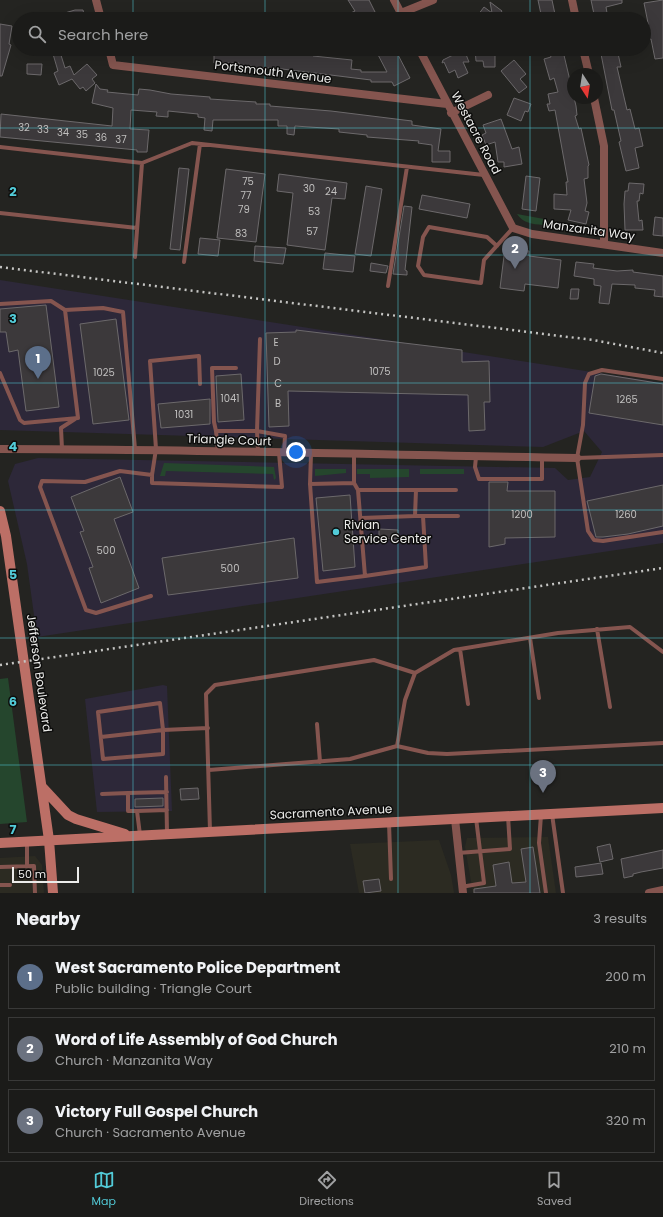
<!DOCTYPE html>
<meta charset="utf-8">
<style>
body{margin:0;font-family:Poppins,sans-serif;background:#282826;color:#f1f3f6}
.compass{position:absolute;left:567px;top:68px;width:36px;height:36px;border-radius:50%;background:#1b1b19;box-shadow:0 4px 16px #0002;rotate:168deg}
.scale{position:absolute;left:12px;bottom:10px;width:67px;box-sizing:border-box;padding-left:4px;border:2px solid #ececea;border-top:0;font-size:11px;line-height:14px;white-space:nowrap;color:#ececea;-webkit-text-stroke:3px #0d0d0c;paint-order:stroke}
.you{position:absolute;left:296px;top:452px;width:14px;height:14px;margin:-10px;border:3px solid #fff;border-radius:50%;background:#1a73e8;box-shadow:0 0 0 6px #1a73e833}
.badge{display:grid;place-items:center;width:26px;height:26px;border-radius:50%;background:#52cbd8;color:#fff;font-size:13px;font-weight:700}
.pin{position:absolute;translate:-50% -33px;filter:drop-shadow(0 1px 2px #0008)}
.pin::after{content:'';position:absolute;top:21px;width:14px;height:12px;background:inherit;clip-path:polygon(0 0,100% 0,50% 100%)}
.list{margin:0;padding:0;list-style:none}
h2{display:flex;justify-content:space-between;align-items:center;height:52px;margin:0;padding:0 16px;font-size:17px}
h2 small{font-size:13px;font-weight:400;color:#a0a1a2}
.list li{display:grid;grid-template-columns:26px 1fr auto;gap:12px;align-items:center;box-sizing:border-box;height:64px;margin:0 8px 8px;padding:0 8px;border:1px solid #393938;border-radius:0px}
.list b{display:block;font-size:15px;white-space:nowrap}
.list p{margin:0;font-size:13px;white-space:nowrap;color:#a0a1a2}
.list em{font-size:13px;font-style:normal;color:#a0a1a2}
.icon{flex:none;width:22px;height:22px;fill:none;stroke:currentColor;stroke-width:2;stroke-linecap:round;stroke-linejoin:round}
.map{position:relative;flex:none;width:663px;height:893px;overflow:hidden}
.search{position:absolute;background:#1b1b19;box-shadow:0 4px 16px #0002;left:12px;right:12px;top:12px;height:44px;display:flex;align-items:center;gap:10px;box-sizing:border-box;padding:0 14px;border-radius:22px;color:#a0a1a2;font-size:15px}
.sheet{height:268px;background:#1b1b19}
nav{display:flex;justify-content:space-around;align-items:center;box-sizing:border-box;height:56px;border-top:1px solid #393938;background:#1b1b19;font-size:11px;color:#a0a1a2}
nav a{display:grid;justify-items:center;gap:2px}
nav .on{color:#52cbd8}
.map>svg:first-child{display:block}
.built{fill:#2c2b22}
.industrial{fill:#2d2839}
.green{fill:#25462d}
.building{fill:#3c393b;stroke:#6c696b}
.lines{fill:none;stroke-linecap:round;stroke-linejoin:round}
.lane{stroke:#85554f;stroke-width:4}
.street{stroke:#85554f;stroke-width:8}
.secondary{stroke:#bc6f66;stroke-width:10}
.rail{stroke:#c5c5c3;stroke-width:2.5;stroke-dasharray:2 4;stroke-linecap:butt}
.grid{fill:none;stroke:#52cbd8;stroke-width:1;stroke-opacity:0.55}
.poi-dot{fill:#52cbd8;stroke:#0d0d0c;stroke-width:1.5}
.labels{text-anchor:middle;stroke-width:3;stroke-linejoin:round;paint-order:stroke}
.number-label{font-size:10px;fill:#c0bfbe}
.street-label{font-size:12px;fill:#ececea;stroke:#0d0d0c}
.poi-label{font-size:12px;fill:#ececea;stroke:#0d0d0c;text-anchor:start}
.grid-label{font-size:13px;text-anchor:middle;font-weight:bold;fill:#52cbd8;stroke:#0d0d0c;stroke-width:3;stroke-linejoin:round;paint-order:stroke}
</style>
<div class="map">
<svg width="663" height="893" viewBox="0 0 663 893">
<rect width="100%" height="100%" fill="#242421"/>
<path class="built" d="M548,837L556,893H473L465,847L467,838Z
M439,840L451,875L454,893H359L350,844Z
M35,856L42,865L44,893H0V858Z"/>
<path class="industrial" d="M0,280L663,383V543L37,637L27,564L8,481L15,464L38,458L555,468L568,480L590,477L602,452L584,431L543,447L0,430Z
M163,685L167,686L172,811L97,812L85,699Z"/>
<path class="green" d="M517,214L544,219L543,225C532,224 523,223 517,214Z
M164,463L274,467L276,478L274,480L273,474L166,471L165,476H160Z
M315,469H346V473L315,476Z
M357,469H409V477L370,478V474H357Z
M420,469H464V474H420Z
M8,678L27,822L0,824V679Z"/>
<path class="building" d="M348,0H369L375,12L370,15L372,19H338L355,11Z
M538,0H552L556,19H542Z
M591,0H622V3L606,7L608,19H595Z
M663,0V58L655,59L651,39L646,40L644,29L649,28L644,3Z
M490,2L502,11L498,17L500,19H475L484,7L492,13Z
M75,10H83L85,19H52L51,17Z
M0,24L12,26L9,44L11,45L2,76H0Z
M214,49L313,50V56L352,60L351,69L361,70V72H387L375,49H395L410,78L394,86L392,82H371V80L274,68H254V66L239,65V63H214Z
M475,49H495V67H484L483,61H476Z
M602,49H617L621,67H617L627,110L630,109L635,129L639,128L643,146L635,148L639,168L626,171L619,142L621,141L614,110H612L601,54L603,53Z
M563,51L576,106L577,115L575,116L579,129L581,128L589,165L588,166V178L584,179L587,203L585,211L589,212L586,224L568,220L571,210L554,209V194L567,195L566,182H568L555,110L549,111L547,104H550L548,94L558,92L554,78L550,80L544,59L551,57L550,54Z
M60,52L65,68L70,66L74,75L87,64L97,75L92,79L95,83L86,91L83,87L80,89L72,79L59,85L54,73L58,71L53,54Z
M465,52L469,62H463L468,73L458,78L455,70L449,73L444,62L442,63L443,60L457,53L458,55Z
M514,60L526,74L520,79L527,87L519,93L501,71Z
M27,64H42L41,75L27,74Z
M96,84L100,89L108,90L107,92L138,95L139,89L150,90L171,94L210,97V99L256,102V104H270V106L331,111L412,121V125L441,129L438,151H450V162H432V145L418,143L419,141L367,137V135L339,132V129L295,126L294,135L287,134V126H278V120H213L212,131L204,130L205,118L198,117V114L168,111V117L156,116L157,112L131,110L130,129L149,130L147,152H137V150L0,137L1,114L112,126L113,108L92,103Z
M514,98L531,104L528,112L525,111L521,121L507,115Z
M501,119L512,149L519,147L522,164L504,167V162H498L495,142L486,145L482,135L486,133L483,125Z
M179,168L189,169L180,250L170,249Z
M226,169L265,174L256,242L217,238Z
M279,174L347,183L345,199L332,198L325,250L287,245L293,193L277,191Z
M526,176L540,178L536,211L522,209Z
M629,183L644,184L643,194L640,193L639,201H637L639,221L642,220L643,230H625L624,204L625,191H628Z
M366,186L382,189L371,256L355,254Z
M422,195L470,204L467,218L419,209Z
M404,206L412,207L405,270L407,271V275L393,274Z
M655,217L663,218V236L653,235Z
M200,238L220,240L218,256L198,254Z
M255,246L286,248L283,264L254,261Z
M505,248L529,251V256L561,260L558,288L525,284L524,291L500,288Z
M325,253L355,256L353,272L323,269Z
M576,262L594,264L593,268L617,271L633,270V272L663,276V297L654,296L655,290L635,288V285L612,284L609,304L599,303L601,286L594,285V279L574,276Z
M371,263L388,266L386,273L370,271Z
M571,289H579L578,299H570Z
M46,305L59,407L26,411L18,350L9,352L6,332H0V309Z
M116,319L129,420L93,424L80,324Z
M296,330L462,350V362L489,361L490,402H484L485,430L469,431L468,395L288,391L289,426L269,427L266,333L296,332Z
M241,374L244,420L218,422L216,376Z
M601,374L663,384V425L589,413L595,376Z
M210,399V424L161,428L158,404Z
M120,477L133,512L114,519L139,588L101,603L89,568L93,567L80,532L84,531L71,497Z
M489,482H508L507,491H555V537L505,538V544L489,547Z
M663,485V526L628,534L603,537H596L587,501Z
M350,495L355,567L323,571L316,498Z
M379,529L398,530V539L379,538Z
M294,538L298,578L168,595L162,558Z
M198,788L199,799L181,800L180,789Z
M163,798V806L135,807V799Z
M610,844L613,859L600,862L597,847Z
M533,847L540,893H474V889L496,886L493,865L509,862L512,883L526,882L521,849Z
M663,850V868L641,872L633,874V876L624,878L621,859Z
M601,863L603,874L576,877L575,867Z
M379,879L381,891L365,893L363,881Z"/>
<g class="lines">
<path class="lane" d="M0,147L142,163
M0,213L137,228
M497,246L487,237L429,227L423,237L418,266L424,275L481,283L484,260L513,228
M135,257L142,163L192,143L484,175
M184,262L200,144
M388,286L407,167
M0,304L51,301L65,310
M260,339L257,431L285,436L284,453
M0,373L20,420L24,423L78,418
M663,379L602,370L589,374L585,383L583,425L577,458L588,531L594,540L603,541L663,532
M78,418L65,310L103,308L123,312L135,449
M216,431L214,422L212,368H236
M62,449L61,428L75,419
M218,451L216,431H257L258,452
M311,454L310,484L317,582L365,576L358,490L354,483V455
M476,457L475,467L479,479H542V457
M577,458L663,455
M152,475V483L282,487L279,453
M310,484L354,483
M358,490H416L415,516H423L426,567L365,576
M416,490H456
M423,516H458
M361,518L415,516
M151,596L96,613L86,610L40,487L42,481L85,482L120,471L152,475L156,449L150,361L199,356L200,384
M597,629L610,707
M530,638L539,698
M460,649L468,704
M317,724L320,762
M101,737L163,730V754L103,759L98,712L160,703L163,730L208,728
M397,746L405,700L415,673L454,650L558,633L630,627L663,652
M209,770L350,759L397,746L428,753L447,754L663,743
M166,777L167,833
M102,794L128,793
M137,811L167,810
M552,814L563,893
M541,815L539,843L546,893
M389,823L391,879
M210,831L206,694L215,685L374,660L415,673
M140,835L137,811H128V793L167,792
M27,842V866
M458,853L510,849L508,816
M0,867L34,866L35,893
M0,885H10
M461,887L484,883L476,818"/>
<path class="street" d="M96,0L101,19
M394,0L404,19
M572,0L576,19
M401,13L433,0
M109,49L113,65L447,104
M419,49L513,228L532,234L663,253
M583,49L589,74
M594,98L604,146V244
M451,113L488,95
M0,449C192,449 384,455 577,458
M455,819L463,893
M649,893L663,890"/>
<path class="secondary" d="M0,511L6,536L49,840L53,893
M42,787L68,815L76,819L125,834
M0,843L663,808"/>
<path class="rail" d="M0,267L593,340L663,353
M0,665L663,568"/>
</g>
<path class="grid" d="M133,0V19M265,0V19M398,0V19M530,0V19M133,49V893M265,49V893M398,49V893M530,49V893M0,128H663M0,255H663M0,383H663M0,510H663M0,638H663M0,765H663"/>
<circle class="poi-dot" cx="336" cy="532" r="4"/>
<g class="labels">
<g class="number-label">
<text x="24" y="131">32</text>
<text x="43" y="133">33</text>
<text x="63" y="136">34</text>
<text x="82" y="138">35</text>
<text x="101" y="141">36</text>
<text x="121" y="143">37</text>
<text x="248" y="185">75</text>
<text x="309" y="192">30</text>
<text x="331" y="195">24</text>
<text x="246" y="199">77</text>
<text x="244" y="213">79</text>
<text x="314" y="215">53</text>
<text x="312" y="235">57</text>
<text x="241" y="237">83</text>
<text x="276" y="346">E</text>
<text x="277" y="365">D</text>
<text x="380" y="375">1075</text>
<text x="104" y="376">1025</text>
<text x="278" y="387">C</text>
<text x="230" y="402">1041</text>
<text x="627" y="403">1265</text>
<text x="278" y="407">B</text>
<text x="184" y="418">1031</text>
<text x="522" y="518">1200</text>
<text x="626" y="518">1260</text>
<text x="106" y="554">500</text>
<text x="230" y="572">500</text>
</g>
<g class="street-label">
<text transform="translate(273 72) rotate(7)" y="4">Portsmouth Avenue</text>
<text transform="translate(476 133) rotate(62)" y="4">Westacre Road</text>
<text transform="translate(589 230) rotate(8)" y="4">Manzanita Way</text>
<text transform="translate(229 440) rotate(2)" y="4">Triangle Court</text>
<text transform="translate(39 673) rotate(82)" y="4">Jefferson Boulevard</text>
<text transform="translate(331 812) rotate(-3)" y="4">Sacramento Avenue</text>
</g>
<g class="poi-label">
<text x="344" y="529">Rivian<tspan x="344" dy="14">Service Center</tspan></text>
</g>
</g>
<g class="grid-label">
<text x="13" y="196">2</text>
<text x="13" y="323">3</text>
<text x="13" y="451">4</text>
<text x="13" y="579">5</text>
<text x="13" y="706">6</text>
<text x="13" y="834">7</text>
</g>
</svg>
<svg class="compass" viewBox="-18 -18 36 36"><path d="M0-13l5 13h-10z" fill="#e53935"/><path d="M0 13l5-13h-10z" fill="#a0a1a2"/></svg>
<div class="scale">50 m</div>
<div class="you"></div>
<div class="pin badge" style="left:38px;top:379px;background:#5c6f8a">1</div>
<div class="pin badge" style="left:515px;top:269px;background:#6b7280">2</div>
<div class="pin badge" style="left:543px;top:793px;background:#6b7280">3</div>
<div class="search"><svg class="icon" aria-label="search" viewBox="0 0 24 24"><circle cx="10" cy="10" r="6"/><path d="M15 15l6 6"/></svg>Search here</div>
</div>
<section class="sheet">
<h2>Nearby<small>3 results</small></h2>
<ul class="list">
<li><span class="badge" style="background:#5c6f8a">1</span><div><b>West Sacramento Police Department</b><p>Public building · Triangle Court</p></div><em>200 m</em></li>
<li><span class="badge" style="background:#6b7280">2</span><div><b>Word of Life Assembly of God Church</b><p>Church · Manzanita Way</p></div><em>210 m</em></li>
<li><span class="badge" style="background:#6b7280">3</span><div><b>Victory Full Gospel Church</b><p>Church · Sacramento Avenue</p></div><em>320 m</em></li>
</ul>
</section>
<nav>
<a class="on"><svg class="icon" aria-label="map" viewBox="0 0 24 24"><path d="M3 6l6-2 6 2 6-2v14l-6 2-6-2-6 2zM9 4v14M15 6v14"/></svg>Map</a>
<a><svg class="icon" aria-label="directions" viewBox="0 0 24 24"><path d="M12 3l9 9-9 9-9-9zM9 14v-3h6M13 9l2 2-2 2"/></svg>Directions</a>
<a><svg class="icon" aria-label="saved" viewBox="0 0 24 24"><path d="M7 4h10v16l-5-4-5 4z"/></svg>Saved</a>
</nav>
